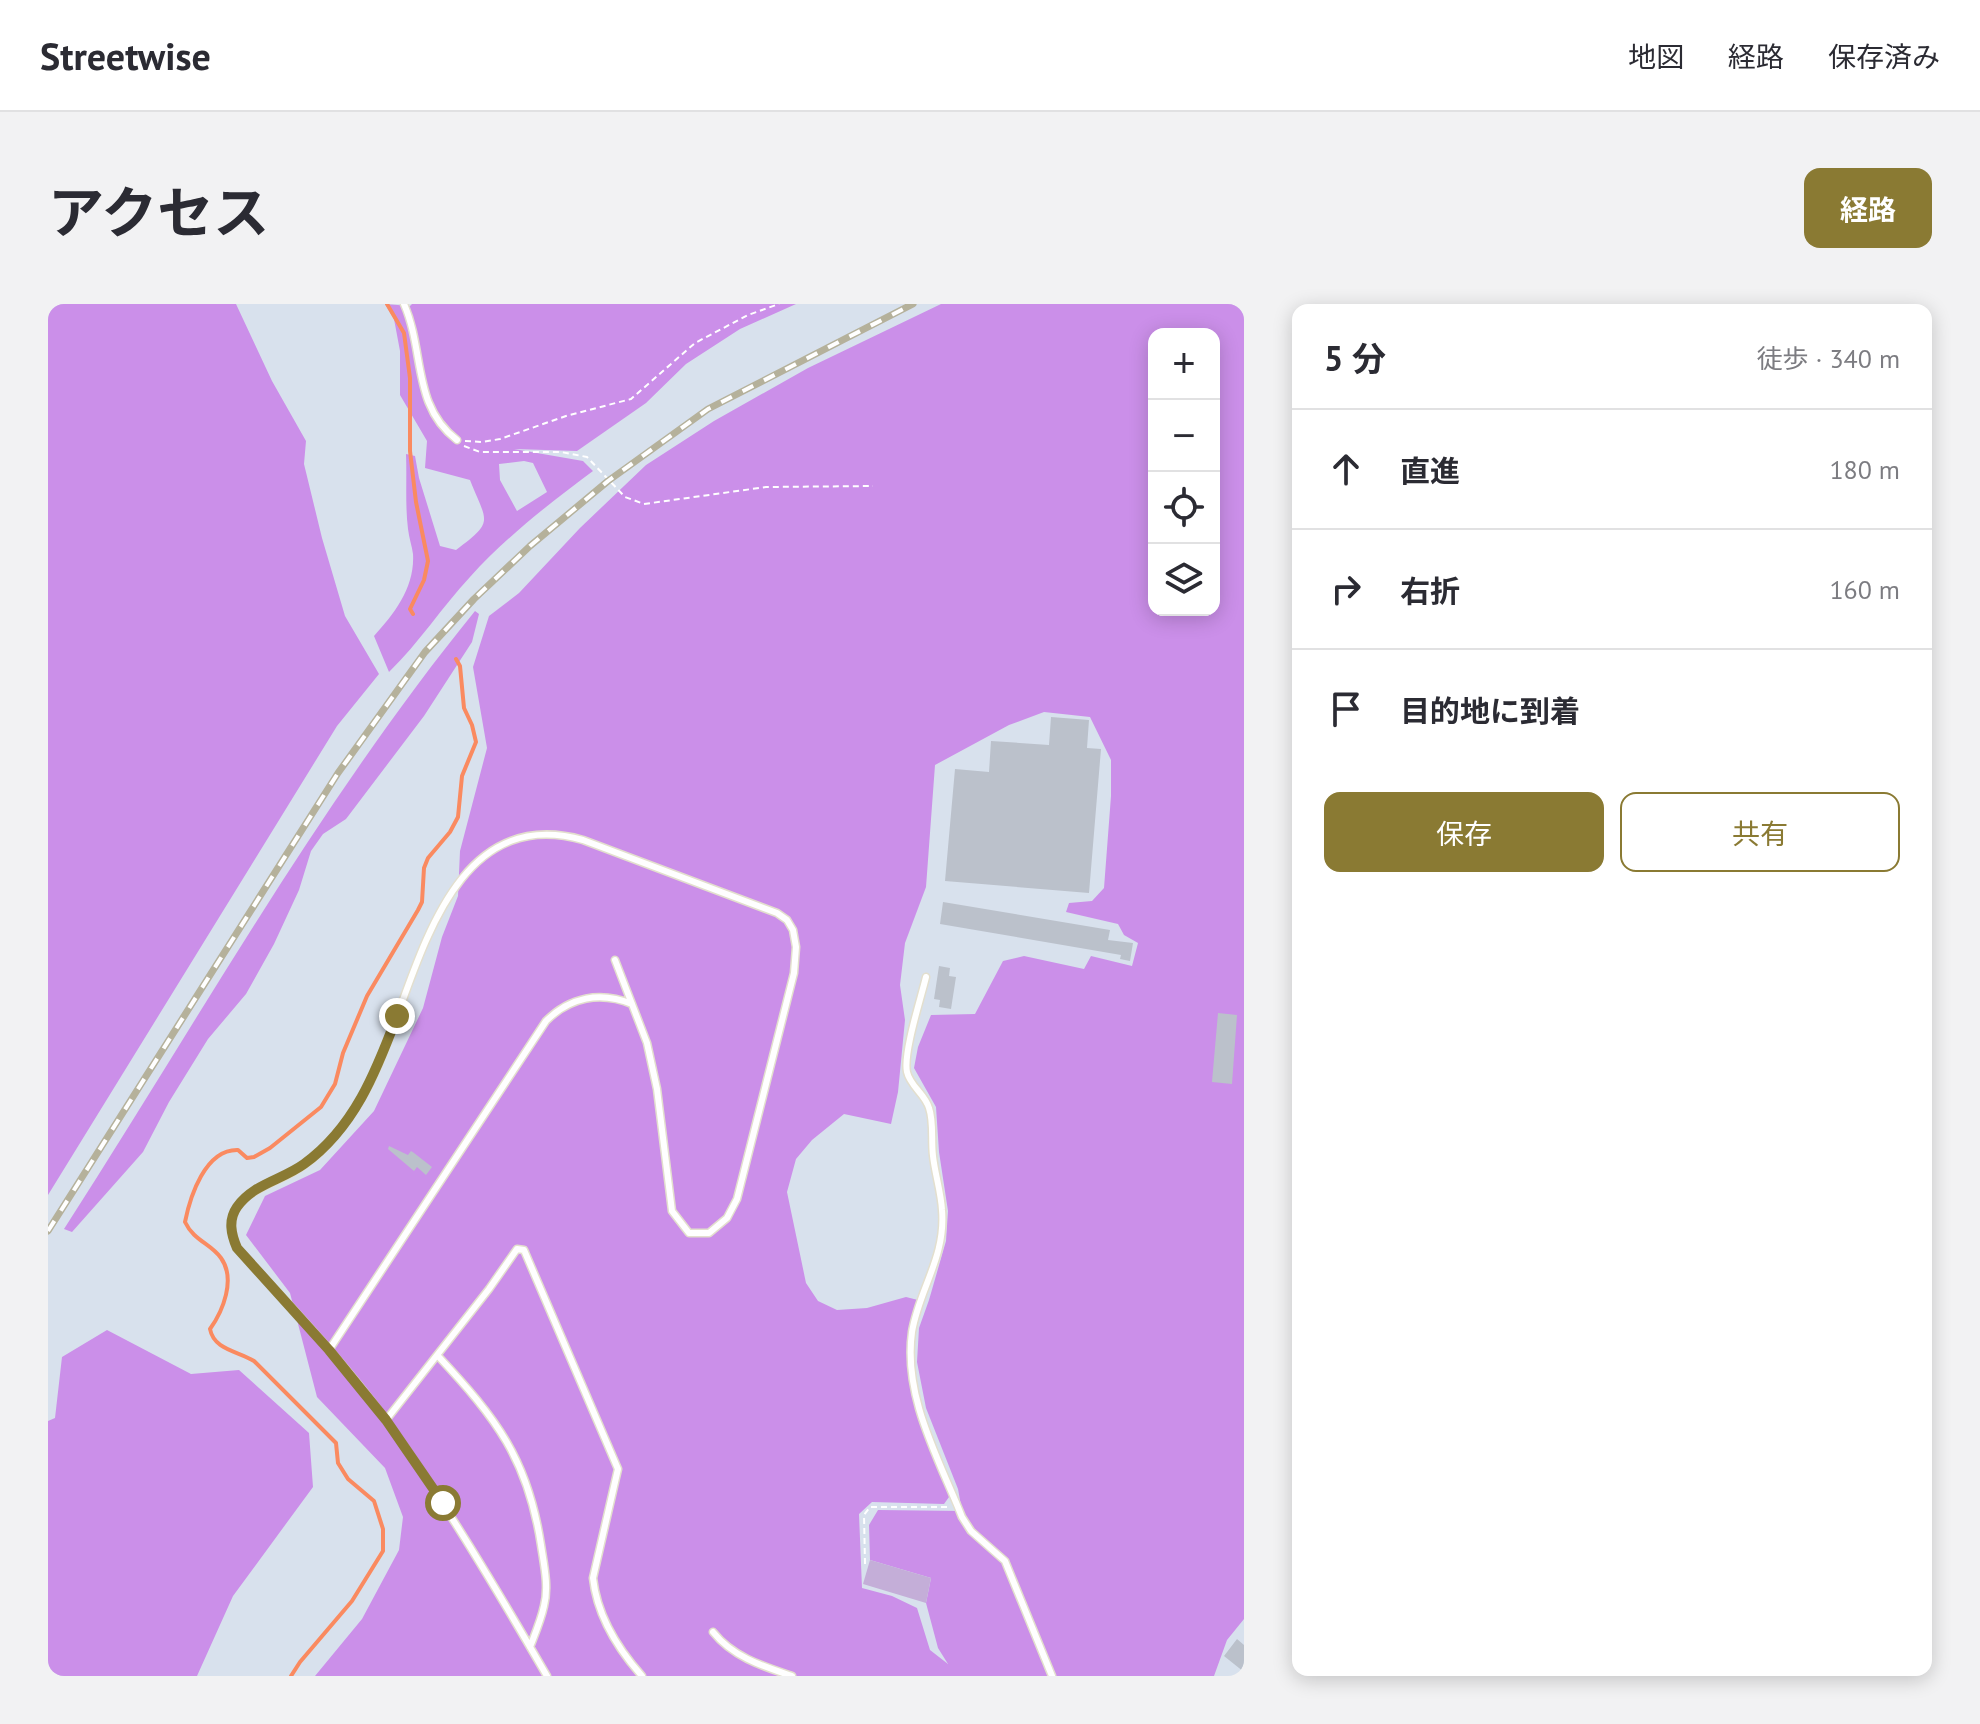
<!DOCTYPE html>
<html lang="ja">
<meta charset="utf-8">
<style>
body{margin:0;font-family:"PT Sans","Noto Sans JP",sans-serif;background:#f2f2f3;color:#2b2b33}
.controls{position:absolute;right:24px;top:24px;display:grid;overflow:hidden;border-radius:16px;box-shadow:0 4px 20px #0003}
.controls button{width:72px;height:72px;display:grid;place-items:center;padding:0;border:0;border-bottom:2px solid #e1e1e2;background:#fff;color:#2b2b33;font:40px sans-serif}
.stop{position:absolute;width:24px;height:24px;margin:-18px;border:6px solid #8a7a33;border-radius:50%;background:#fff}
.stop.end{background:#8a7a33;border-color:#fff;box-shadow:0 2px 8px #0008}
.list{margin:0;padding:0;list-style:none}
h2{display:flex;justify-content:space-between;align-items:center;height:104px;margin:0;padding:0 32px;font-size:34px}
h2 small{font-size:26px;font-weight:400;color:#7c7c81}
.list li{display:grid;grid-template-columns:52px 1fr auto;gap:24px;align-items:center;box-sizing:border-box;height:120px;padding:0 32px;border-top:2px solid #e1e1e2}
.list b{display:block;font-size:30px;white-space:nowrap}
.list em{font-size:26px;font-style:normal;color:#7c7c81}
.actions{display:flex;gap:16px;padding:24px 32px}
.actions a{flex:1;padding:18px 0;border:2px solid #8a7a33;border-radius:16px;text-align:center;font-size:28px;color:#8a7a33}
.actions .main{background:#8a7a33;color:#fff}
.icon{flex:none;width:44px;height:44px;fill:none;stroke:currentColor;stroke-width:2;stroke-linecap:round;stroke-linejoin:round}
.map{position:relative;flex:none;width:1196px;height:1372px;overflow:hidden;border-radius:16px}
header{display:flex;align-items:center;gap:48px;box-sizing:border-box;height:112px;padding:0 40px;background:#fff;border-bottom:2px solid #e1e1e2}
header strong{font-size:38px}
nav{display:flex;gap:44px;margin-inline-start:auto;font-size:28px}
.intro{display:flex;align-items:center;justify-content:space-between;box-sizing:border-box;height:192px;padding:0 48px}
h1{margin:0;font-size:56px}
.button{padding:20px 36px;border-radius:16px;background:#8a7a33;color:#fff;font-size:28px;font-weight:700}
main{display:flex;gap:48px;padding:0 48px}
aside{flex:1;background:#fff;border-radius:16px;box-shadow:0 4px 20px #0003}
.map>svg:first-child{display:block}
.green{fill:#cb8fe9;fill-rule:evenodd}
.cemetery{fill:#c4aed8}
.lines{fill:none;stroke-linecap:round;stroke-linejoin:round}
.stream{stroke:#fa8a60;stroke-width:4}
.building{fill:#bbc1cb}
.service-casing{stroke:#e3dfce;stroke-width:9}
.path{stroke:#fff;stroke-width:2;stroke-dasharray:6 4;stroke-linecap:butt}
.service{stroke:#fff;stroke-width:6}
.rail-casing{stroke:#b5b19b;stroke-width:7}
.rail{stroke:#fff;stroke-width:4;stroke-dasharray:12;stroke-linecap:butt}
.route{stroke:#8a7a33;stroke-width:10}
</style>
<header>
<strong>Streetwise</strong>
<nav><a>地図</a><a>経路</a><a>保存済み</a></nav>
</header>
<div class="intro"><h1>アクセス</h1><a class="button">経路</a></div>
<main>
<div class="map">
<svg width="1196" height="1372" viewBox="0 0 1196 1372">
<rect width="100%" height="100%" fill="#d8e1ed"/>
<path class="green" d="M0,0H188L224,77L258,137L256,160L274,234L297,312L331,370L289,422L0,891Z
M337,0L362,2L364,0H748L692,25L638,60L598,99L529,147L466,145L535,157L545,167C502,199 458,233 422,273C394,303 371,339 341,368L326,332C347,309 367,283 365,250C364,242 361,234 360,225C357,201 359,174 358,150L367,152L371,174L392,242L408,246C447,217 439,219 422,176L377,164L379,137L352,91V47L346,15ZM476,157L485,159L499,188L469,207L452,176L451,160Z
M893,0H1196V1315L1179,1336L1166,1372H267L314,1315L351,1246L355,1213L337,1164L269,1093L242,989L198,931L217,892L272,866L326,807L375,704L394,633L410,592L412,547L439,444L425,363L441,312L471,289L532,224L598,161L666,117L760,64ZM1106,30H1166V306H1106ZM996,408L1042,413L1063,456V492L1056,584L1044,597L1021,599L1018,608L1070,620L1076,631L1090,639L1084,662L1043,652L1036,665L976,652L955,657L927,710L883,711L870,743L866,764L888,803L891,848L900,907L898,937L881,996L871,1024L869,1058L878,1104L910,1185L914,1207L830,1206L821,1221L822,1256L883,1274L878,1299L890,1344L900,1360L882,1346L869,1304L844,1292L814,1284L811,1210L824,1198L896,1200L901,1193L900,1185C880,1136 853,1082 861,1026C863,1016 867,1005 870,996L858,993L819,1004L789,1006L770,997L758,979L739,888L748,855L764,836L796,810L843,820L850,788L857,716L852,681L857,639L878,583L887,461L961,421Z
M427,307L431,310L424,338L376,412L298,515L275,530L263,547L251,586L226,640L198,690L160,735L121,798L95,848L24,928L16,925C150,717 271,499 427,307Z
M59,1026L143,1070L191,1066L261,1129L265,1183L185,1292L149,1372H0V1117L7,1114L14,1053Z"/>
<path class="cemetery" d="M822,1256L883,1274L878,1299L815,1280Z"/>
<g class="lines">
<path class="stream" d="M339,0L356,29L362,74V147L368,198L380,257L376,276L362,305L365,310
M243,1372L252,1358L304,1297L335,1247V1225L326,1197L300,1175L290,1159L288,1139L206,1057C190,1047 166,1046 162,1025C175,1007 188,975 173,954C162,939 146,937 137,918C142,893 157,845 190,846L199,854L206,853L222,844L273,803L287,780L295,749L319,692L370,606L374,598L376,564L380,554L402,528L410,513L414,472L428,438L424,421L416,404L412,362L408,355"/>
</g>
<path class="building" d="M1003,413L1041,416L1039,444L1053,445L1041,589L897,577L907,465L941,468L943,437L1001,441Z
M895,598L1062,626L1060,636L1085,639L1082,657L1072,655L1073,651L892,620Z
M891,662L902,664L901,672L908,673L903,705L891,703L892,696L886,695Z
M1170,709L1189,711L1184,780L1164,778Z
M341,842L360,851L363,847L366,849L384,863L378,871L369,863L366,867L340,845Z
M1189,1335L1196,1341V1368L1176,1352Z"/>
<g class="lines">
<defs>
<path id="service" d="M356,0C377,48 364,102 409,136
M878,673C873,694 855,749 859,768C862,782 877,790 881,804C886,818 883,836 885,852C887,870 893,888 894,906C898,953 871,985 864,1028C855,1093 891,1155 914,1213L923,1227L957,1257L1004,1372
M281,1046L498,717C522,693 552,687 584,700
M390,1052C448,1114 480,1155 493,1241C496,1261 501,1283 496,1302C493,1316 487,1330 482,1343
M338,1116L441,985L469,945L476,946L570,1165L545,1274C549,1311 570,1345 594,1372
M665,1328C685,1353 714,1362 744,1372
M499,1372C449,1286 398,1200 340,1119C295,1057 241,1001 189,944C168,896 212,886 245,868C257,861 269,852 278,842C299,819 316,794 328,766C369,677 396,497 535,536L729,609L739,616L745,626L748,643L746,669L689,895L679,914L661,929H641L624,907L609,785L599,739L567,656"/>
</defs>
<use href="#service" class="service-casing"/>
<path class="path" d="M417,137L434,138L452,135L518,112L583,95L647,39L700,11L731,0
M416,142L432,148H513L539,153L577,193L596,200L718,183L825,182
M817,1260L816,1211L822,1203H901"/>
<use href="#service" class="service"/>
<defs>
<path id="rail" d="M0,927L290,469L377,348L426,295L482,242L560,177L660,105L865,0"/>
</defs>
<use href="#rail" class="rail-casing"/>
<use href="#rail" class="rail"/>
</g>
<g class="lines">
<path class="route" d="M349,712C328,768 306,824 256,860C234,876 205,880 189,903C180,916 183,930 189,944L281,1046L338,1116L395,1199"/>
</g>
</svg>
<div class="controls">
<button>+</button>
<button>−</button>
<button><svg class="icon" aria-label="locate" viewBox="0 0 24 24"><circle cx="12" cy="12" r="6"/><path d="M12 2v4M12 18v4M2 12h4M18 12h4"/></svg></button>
<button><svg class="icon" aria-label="layers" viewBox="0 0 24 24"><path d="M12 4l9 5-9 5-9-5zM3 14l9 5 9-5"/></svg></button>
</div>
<div class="stop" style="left:395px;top:1199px"></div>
<div class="stop end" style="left:349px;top:712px"></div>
</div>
<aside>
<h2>5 分<small>徒歩 · 340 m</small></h2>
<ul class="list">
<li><svg class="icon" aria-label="ahead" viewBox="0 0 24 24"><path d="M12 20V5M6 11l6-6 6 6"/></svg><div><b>直進</b></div><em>180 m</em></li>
<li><svg class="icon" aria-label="right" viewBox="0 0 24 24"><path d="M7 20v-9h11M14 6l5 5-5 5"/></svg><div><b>右折</b></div><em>160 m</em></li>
<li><svg class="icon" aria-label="arrive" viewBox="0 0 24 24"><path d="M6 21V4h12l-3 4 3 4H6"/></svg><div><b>目的地に到着</b></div></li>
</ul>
<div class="actions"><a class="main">保存</a><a>共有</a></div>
</aside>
</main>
